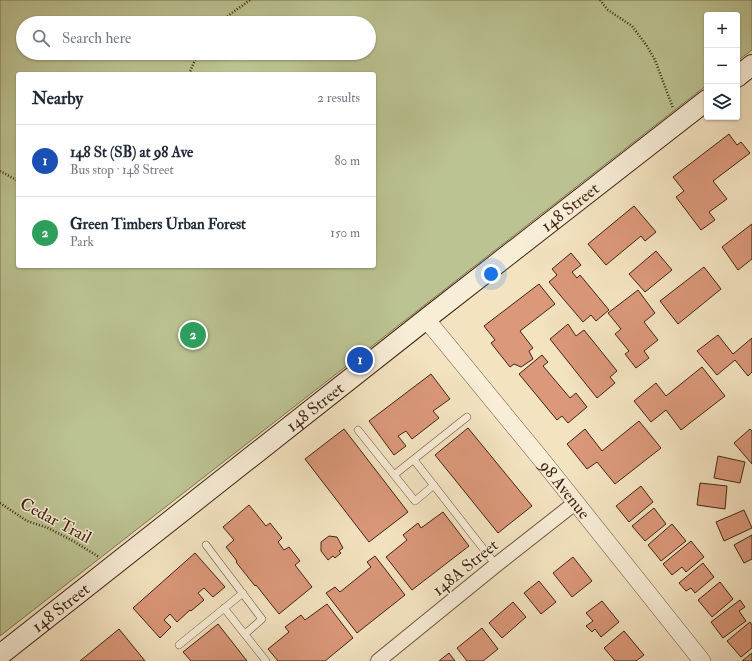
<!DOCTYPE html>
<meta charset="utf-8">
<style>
body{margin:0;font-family:"IM FELL Double Pica",serif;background:#f2f2f3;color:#1f2937}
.controls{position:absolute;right:12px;top:12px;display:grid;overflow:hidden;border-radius:4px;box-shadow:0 1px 3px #0004}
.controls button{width:36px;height:36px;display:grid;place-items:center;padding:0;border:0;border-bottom:1px solid #e0e1e3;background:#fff;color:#1f2937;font:20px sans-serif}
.you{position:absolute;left:491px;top:274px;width:14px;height:14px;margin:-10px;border:3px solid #fff;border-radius:50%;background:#1a73e8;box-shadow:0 0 0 6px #1a73e833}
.badge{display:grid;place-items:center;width:26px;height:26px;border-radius:50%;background:#0b8043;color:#fff;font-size:13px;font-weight:700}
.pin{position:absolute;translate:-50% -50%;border:2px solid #fff;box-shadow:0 1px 4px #0006}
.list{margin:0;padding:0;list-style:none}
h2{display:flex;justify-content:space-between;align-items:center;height:52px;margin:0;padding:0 16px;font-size:17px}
h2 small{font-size:13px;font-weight:400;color:#747a83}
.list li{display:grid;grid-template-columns:26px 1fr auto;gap:12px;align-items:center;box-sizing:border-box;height:72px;padding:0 16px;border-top:1px solid #e0e1e3}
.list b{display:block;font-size:15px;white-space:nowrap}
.list p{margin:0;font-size:13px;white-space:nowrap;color:#747a83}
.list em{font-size:13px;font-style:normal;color:#747a83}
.icon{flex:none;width:22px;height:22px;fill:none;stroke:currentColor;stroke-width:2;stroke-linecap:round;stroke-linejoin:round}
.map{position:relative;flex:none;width:752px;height:661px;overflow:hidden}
.search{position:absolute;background:#fff;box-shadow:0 1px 3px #0004;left:16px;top:16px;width:360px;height:44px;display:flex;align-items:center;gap:10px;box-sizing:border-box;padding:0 14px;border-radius:22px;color:#747a83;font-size:15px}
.panel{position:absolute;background:#fff;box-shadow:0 1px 3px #0004;left:16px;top:72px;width:360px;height:196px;border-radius:4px}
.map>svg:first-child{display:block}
.green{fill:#bcc392;stroke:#7e7452;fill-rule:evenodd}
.building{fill:#db987a;stroke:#402511}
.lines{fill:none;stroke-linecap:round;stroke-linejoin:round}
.service-casing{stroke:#6d543d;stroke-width:8}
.minor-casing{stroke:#6d543d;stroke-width:16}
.tertiary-casing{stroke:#6d543d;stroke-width:18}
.secondary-casing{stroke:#402511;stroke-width:22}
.path{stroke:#402511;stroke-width:2.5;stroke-dasharray:1 2;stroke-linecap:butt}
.service{stroke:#f8edd7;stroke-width:7}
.minor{stroke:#f8edd7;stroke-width:14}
.tertiary{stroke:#f8edd7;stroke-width:17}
.secondary{stroke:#f8edd7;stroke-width:20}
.labels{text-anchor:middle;stroke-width:3;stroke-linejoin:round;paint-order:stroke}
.street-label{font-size:17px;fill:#402511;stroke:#f8edd7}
</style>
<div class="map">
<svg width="752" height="661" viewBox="0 0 752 661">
<rect width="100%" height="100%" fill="#f4e3c1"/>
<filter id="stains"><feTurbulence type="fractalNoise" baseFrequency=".005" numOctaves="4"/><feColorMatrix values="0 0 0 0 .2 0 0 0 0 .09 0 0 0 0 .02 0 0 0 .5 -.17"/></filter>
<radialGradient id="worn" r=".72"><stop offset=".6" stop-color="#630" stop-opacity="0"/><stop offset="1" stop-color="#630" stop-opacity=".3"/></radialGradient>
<path class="green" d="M0,0H752V50L737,61V15H707V85L0,636ZM23,23H369V53H23ZM18,74H374V266H18Z"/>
<path class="building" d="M729,134L737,145L741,142L750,153L713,181L727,199L709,212L715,220L701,230L676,197L684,191L673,177Z
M634,206L656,232L645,241L641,236L606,265L588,244Z
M752,224V259L738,270L722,247Z
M656,251L672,270L645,292L629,274Z
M571,253L581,265L572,272L577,278L580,275L609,310L596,321L591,315L583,322L549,282L557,275L552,269Z
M704,267L721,289L678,324L660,301Z
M539,284L555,304L520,331L533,348L529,351L533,359L521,367L514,364L510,367L491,343L495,340L484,326Z
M638,290L655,313L644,322L658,340L644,351L649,358L636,368L625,354L629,351L615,334L621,329L608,313Z
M568,324L576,336L584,330L617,371L610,377L615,383L597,398L550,339Z
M718,335L733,354L752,338V372L748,376L735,360L717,375L697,351Z
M542,355L548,362L543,366L570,398L576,393L587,407L568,423L562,416L557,420L519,374Z
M702,367L725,396L681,430L666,410L651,422L634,401L656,383L666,396Z
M431,374L450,399L433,411L439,418L412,439L406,431L398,436L406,446L394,455L369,421Z
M639,421L661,448L615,484L597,462L587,469L567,444L585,429L602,451Z
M468,428L532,506L498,533L435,455Z
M344,429L408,512L369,542L305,459Z
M750,429L752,431V464L734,443Z
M718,456L745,462L740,483L714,478Z
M700,483L727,486L725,509L697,505Z
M641,486L653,502L629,522L616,506Z
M249,505L266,526L270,523L282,538L278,542L284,550L289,547L300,561L295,565L312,587L279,614L256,585L255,586L236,562L237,561L226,547L234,540L223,527Z
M654,508L666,524L645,541L632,526Z
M744,510L752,528L724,541L716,522Z
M443,512L469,546L412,590L386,557L407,540L403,535L418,523L421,528Z
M672,524L686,541L661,561L648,545Z
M752,535V559L744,563L734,545Z
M329,536L337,537L343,548L339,551L341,553L335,558L333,556L328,560L321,551V542Z
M691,541L704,557L686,572L682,567L672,575L663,564Z
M195,553L225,587L213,597L204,588L198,593L204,600L191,611L190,610L177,622L170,614L164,620L171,627L160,638L133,608Z
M375,556L405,595L357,633L326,593L335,587L340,592L371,567L367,562Z
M573,557L592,581L572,597L553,573Z
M703,563L714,577L695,593L691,588L686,591L679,583Z
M539,581L556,602L541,614L524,593Z
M720,582L733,599L712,617L698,600Z
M740,600L745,607L739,611L746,621L723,638L711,622Z
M602,601L619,622L601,637L595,629L592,632L586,626L593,621L586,613Z
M513,602L526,617L502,638L489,623Z
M327,604L353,638L325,661H278L268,649L289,632L285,627L301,615L305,620Z
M750,622L752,625V648L741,657L727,641Z
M218,624L247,661H191L183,652Z
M482,628L498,649L483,661H467L457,648Z
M119,629L145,661H80Z
M624,631L644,655L636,661H615L604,648Z
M449,653L455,661H439Z
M752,653V661H742Z"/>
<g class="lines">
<defs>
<path id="service" d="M358,430L415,501L434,485
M414,460L496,565
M394,475L467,417
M206,545L262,619L245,634
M224,608L266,661
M179,645L243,593"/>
<path id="minor" d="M378,661L496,565L575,503"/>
<g id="tertiary">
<path id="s1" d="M426,319L541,459L702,661"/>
</g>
<g id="secondary">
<path d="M737,77L752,65"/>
<path id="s2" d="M0,655L426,319L707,100"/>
</g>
</defs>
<use href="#service" class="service-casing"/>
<use href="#minor" class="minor-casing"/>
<use href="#tertiary" class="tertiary-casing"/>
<use href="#secondary" class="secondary-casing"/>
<path class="path" d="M600,0L608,10L632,26L647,46L655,60L673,108
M221,23L229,15L250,0
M189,74L198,53
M0,171L18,181
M0,503L27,521L48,528L73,541L99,557"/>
<use href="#service" class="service"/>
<use href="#minor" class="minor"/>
<use href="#tertiary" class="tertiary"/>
<use href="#secondary" class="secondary"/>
</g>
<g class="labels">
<g class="street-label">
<text dy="6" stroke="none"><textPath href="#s2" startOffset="725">148 Street</textPath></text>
<text dy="6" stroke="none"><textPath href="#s2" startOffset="401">148 Street</textPath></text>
<text dy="6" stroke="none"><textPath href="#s1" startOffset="220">98 Avenue</textPath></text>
<text transform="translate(56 520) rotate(28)" y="6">Cedar Trail</text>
<text transform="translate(465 567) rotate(-39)" y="6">148A Street</text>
<text dy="6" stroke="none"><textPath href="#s2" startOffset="77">148 Street</textPath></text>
</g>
</g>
<rect width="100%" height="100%" filter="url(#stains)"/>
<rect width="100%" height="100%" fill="url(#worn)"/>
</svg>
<div class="controls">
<button>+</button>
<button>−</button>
<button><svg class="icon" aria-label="layers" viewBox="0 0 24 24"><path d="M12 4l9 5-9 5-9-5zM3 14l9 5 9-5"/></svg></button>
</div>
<div class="you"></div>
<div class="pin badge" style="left:360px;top:360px;background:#1a4fb4">1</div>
<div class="pin badge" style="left:193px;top:335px;background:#2e9e5b">2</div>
<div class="search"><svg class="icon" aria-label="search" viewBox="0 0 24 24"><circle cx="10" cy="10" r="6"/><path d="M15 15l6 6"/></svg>Search here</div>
<section class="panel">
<h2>Nearby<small>2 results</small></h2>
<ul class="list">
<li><span class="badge" style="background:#1a4fb4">1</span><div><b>148 St (SB) at 98 Ave</b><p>Bus stop · 148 Street</p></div><em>80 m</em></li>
<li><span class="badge" style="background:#2e9e5b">2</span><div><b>Green Timbers Urban Forest</b><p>Park</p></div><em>150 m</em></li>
</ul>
</section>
</div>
